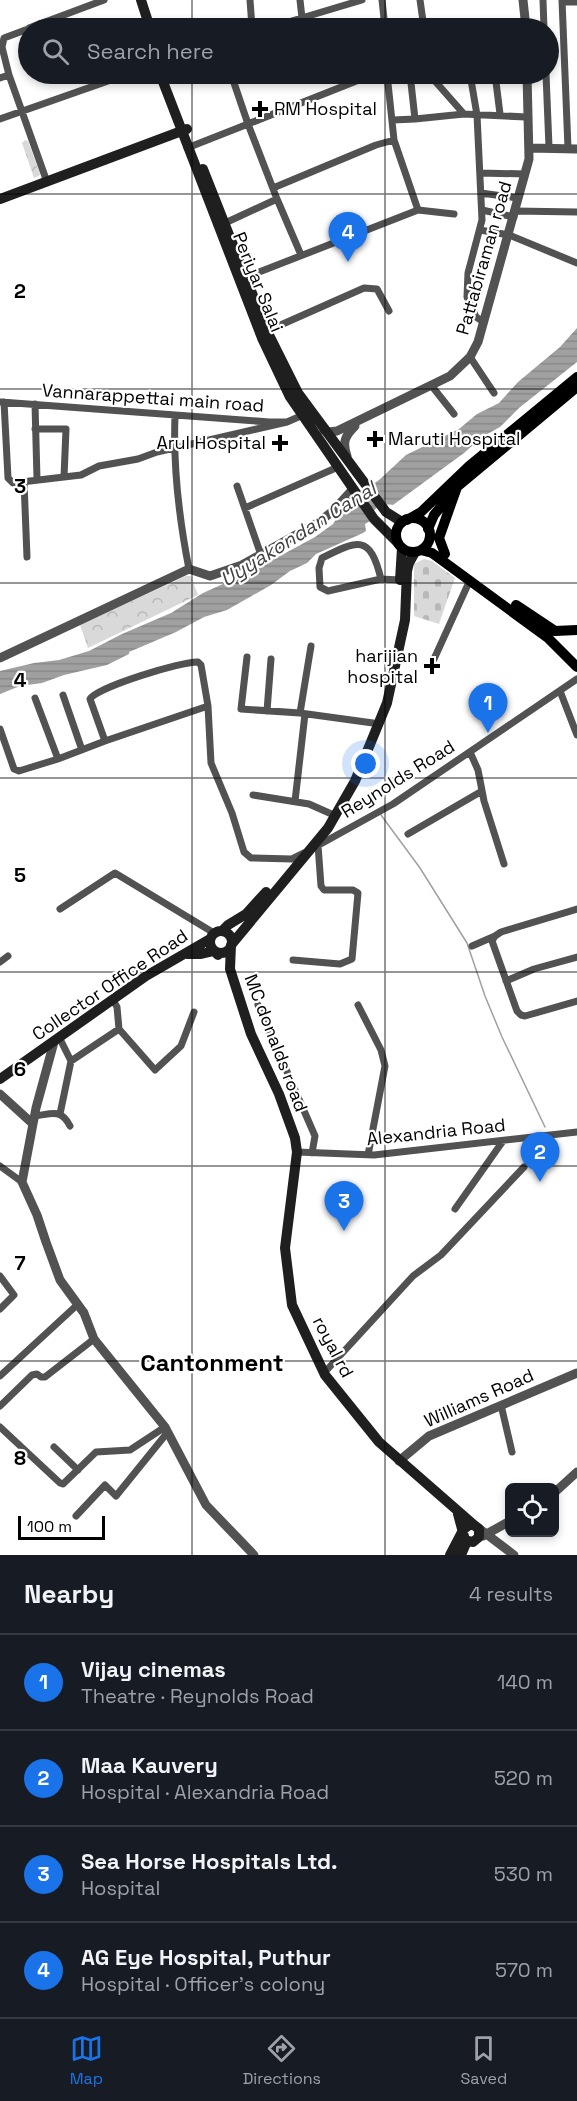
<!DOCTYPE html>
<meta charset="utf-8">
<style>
body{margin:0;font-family:"Space Grotesk",sans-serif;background:#20242c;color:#f1f3f6}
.controls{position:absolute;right:18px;bottom:18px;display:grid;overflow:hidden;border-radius:9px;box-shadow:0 3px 9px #0003}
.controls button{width:54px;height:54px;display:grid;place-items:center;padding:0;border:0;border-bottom:2px solid #363941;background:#171b24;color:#f1f3f6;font:30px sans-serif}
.scale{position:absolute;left:18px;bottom:15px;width:87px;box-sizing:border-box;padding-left:6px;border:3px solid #000;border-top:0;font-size:16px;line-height:21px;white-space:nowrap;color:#000;-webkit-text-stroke:4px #fff;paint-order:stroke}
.you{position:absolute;left:366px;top:764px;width:21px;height:21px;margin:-15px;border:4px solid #fff;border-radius:50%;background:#1a73e8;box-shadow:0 0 0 9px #1a73e833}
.badge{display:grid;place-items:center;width:39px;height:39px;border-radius:50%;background:#1a73e8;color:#fff;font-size:20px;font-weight:700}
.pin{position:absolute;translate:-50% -50px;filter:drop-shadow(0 2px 3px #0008)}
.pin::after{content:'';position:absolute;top:32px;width:21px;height:18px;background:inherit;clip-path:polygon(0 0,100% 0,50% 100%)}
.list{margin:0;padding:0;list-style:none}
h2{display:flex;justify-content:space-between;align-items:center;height:78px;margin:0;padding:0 24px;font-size:26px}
h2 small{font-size:20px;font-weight:400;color:#9ea1a6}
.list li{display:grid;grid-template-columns:39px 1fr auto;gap:18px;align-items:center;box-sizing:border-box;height:96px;padding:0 24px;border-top:2px solid #363941}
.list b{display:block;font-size:22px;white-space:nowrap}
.list p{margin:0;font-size:20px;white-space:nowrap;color:#9ea1a6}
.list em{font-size:20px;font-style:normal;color:#9ea1a6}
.icon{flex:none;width:33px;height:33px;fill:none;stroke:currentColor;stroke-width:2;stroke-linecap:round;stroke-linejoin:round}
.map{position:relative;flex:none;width:577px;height:1555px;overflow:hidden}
.search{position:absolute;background:#171b24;box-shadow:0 3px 9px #0003;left:18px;right:18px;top:18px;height:66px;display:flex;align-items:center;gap:15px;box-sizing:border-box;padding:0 21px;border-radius:33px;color:#9ea1a6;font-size:22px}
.sheet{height:462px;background:#171b24}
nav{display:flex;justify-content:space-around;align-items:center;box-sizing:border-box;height:84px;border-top:2px solid #363941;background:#171b24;font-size:16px;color:#9ea1a6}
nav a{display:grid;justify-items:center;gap:3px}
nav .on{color:#1a73e8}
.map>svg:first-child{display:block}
.forest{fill:url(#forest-crowns)}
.cemetery{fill:url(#cemetery-stones)}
.water{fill:url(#water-rules)}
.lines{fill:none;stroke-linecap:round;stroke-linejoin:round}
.stream{stroke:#a0a0a0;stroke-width:1.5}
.minor{stroke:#525252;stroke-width:7}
.tertiary{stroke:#525252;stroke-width:9}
.secondary{stroke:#1f1f1f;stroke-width:10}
.primary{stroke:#000;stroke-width:10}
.grid{fill:none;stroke:#000;stroke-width:1.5;stroke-opacity:0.55}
.poi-dot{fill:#000;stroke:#fff;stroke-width:2}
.labels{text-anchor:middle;stroke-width:4.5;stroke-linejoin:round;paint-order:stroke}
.poi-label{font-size:18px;fill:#000;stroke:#fff;text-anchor:start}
.street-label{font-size:18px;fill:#000;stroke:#fff}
.water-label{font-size:20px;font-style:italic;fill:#414141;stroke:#fff}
.district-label{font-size:24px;font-weight:bold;fill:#000;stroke:#fff}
.grid-label{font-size:20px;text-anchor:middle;font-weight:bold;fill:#000;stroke:#fff;stroke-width:4.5;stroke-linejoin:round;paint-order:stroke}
</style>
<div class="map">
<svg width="577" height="1555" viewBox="0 0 577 1555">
<defs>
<pattern id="forest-crowns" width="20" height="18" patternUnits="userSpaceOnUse" patternTransform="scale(1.5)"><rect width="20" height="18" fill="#d9d9d9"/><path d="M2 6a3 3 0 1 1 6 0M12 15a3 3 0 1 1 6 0" fill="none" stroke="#b8b8b8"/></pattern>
<pattern id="cemetery-stones" width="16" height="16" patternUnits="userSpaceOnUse" patternTransform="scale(1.5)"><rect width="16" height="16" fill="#d9d9d9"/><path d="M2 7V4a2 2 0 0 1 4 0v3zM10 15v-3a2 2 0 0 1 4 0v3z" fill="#b8b8b8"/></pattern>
<pattern id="water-rules" width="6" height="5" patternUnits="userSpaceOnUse" patternTransform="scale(1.5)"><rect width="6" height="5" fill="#a0a0a0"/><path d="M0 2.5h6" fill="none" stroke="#888"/></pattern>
</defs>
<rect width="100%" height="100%" fill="#fff"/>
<path class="forest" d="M25,140L28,141L40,174L39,176L34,178L22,143Z
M186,576H191L198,595L88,648L80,625Z"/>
<path class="cemetery" d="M424,559L432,561L455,578L439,624L414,616V564Z"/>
<path class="water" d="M577,328V362L519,408L500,427L482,437L464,453L393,505C382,503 371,508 370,521L365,524L366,531L363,533L316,554L307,563L290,571L271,585L227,610L204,617L176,632L129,652V654L107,665L64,675L42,683L20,686L0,694V671L34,663L59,660L89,651L122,634L171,613L203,593L256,569L315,537L333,524L348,501L379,480L406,455L459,429L477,414L499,403L518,382L560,347Z"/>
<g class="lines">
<path class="stream" d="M381,815L420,868L467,943L485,996L502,1037L545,1127"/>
<path class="minor" d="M250,0L252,27
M300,0L302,18
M382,0L385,28
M420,0L424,28
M543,0L544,28
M562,0L568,148
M562,2H577
M29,28L104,0
M238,28L285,23L362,0
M387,74L394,140L418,210
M410,74L415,119L464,114L526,117
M432,74L434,80L464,114
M470,74L477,115L482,220L468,273L467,297L476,317L484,322
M495,74L500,114
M546,74L549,147
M9,75L47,182
M0,78L9,75L2,47L4,38L28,29
M0,119L128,74
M393,120L415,119
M187,148L248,124L231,74
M480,173L525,174
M273,188L376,145L394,140
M481,193L518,198
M277,199L248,124L374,74
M482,210L514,217
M515,211L577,212
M225,223L277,199L301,255
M480,230L509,235L577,263
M244,278L418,210L454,214
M267,331L364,288L377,289L389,311
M470,357L494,393
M431,385L454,414
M1,402L269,422H287L303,415
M4,402L8,478L13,483L81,475L99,466L138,459L157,452L287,422
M35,404L37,479
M175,416C173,468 179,518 189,569
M35,429H66L64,477
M24,482L27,557
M237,486L261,555
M245,508L338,467
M381,579L328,591L320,587L319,568L322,558C358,540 370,534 381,579L400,580
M247,657L241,709L300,713L373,723
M434,659L470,580
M560,691L577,735
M63,695L82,750
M35,698L58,759
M267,711L271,659
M300,713L311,646
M0,729L14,769L19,771L58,759L105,741L208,706L211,763L232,813L244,852L251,858L292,859L304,853
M105,741L90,699C97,687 183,661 198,662L201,665L208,706
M470,752L478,770L484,801L504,864
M253,795L309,804L336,816
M295,801L305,714
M408,834L482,791
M317,846L393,804L577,679
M60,909L115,873L214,933
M577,909L501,932L495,936L492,941L517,1011L521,1015L525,1016L577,1001
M472,946L495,936
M293,960L340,964L352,959L358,893L353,890H324L321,886L318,845
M0,962L8,956
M506,981L534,969L577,957
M113,1000L117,1007L119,1029
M258,1005L315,1136L312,1153
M358,1005L381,1050L385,1066L368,1155
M60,1039L71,1061L60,1114
M71,1061L119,1029L155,1070L181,1046L194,1012
M35,1116C52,1114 61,1108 70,1126
M297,1152L374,1155L577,1132
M0,1166L22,1182
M455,1209L503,1141
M0,1276L14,1295L0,1309
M324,1373L413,1276L441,1255L524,1167
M0,1376L77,1305
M501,1405L512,1452
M0,1406L32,1375L37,1374L41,1377H45L94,1339
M0,1427L60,1483L63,1484L96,1452L130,1450L165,1427
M54,1447L78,1470
M76,1516L105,1485L116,1496L167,1433"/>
<path class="tertiary" d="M523,0L526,28
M529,148L577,149
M324,430L329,432L337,431L450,376L470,357L478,342L529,159L527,74
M347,456C342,442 345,436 355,426
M0,658L189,569L210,576L242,565L319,522L333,511L353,489
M54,1042L36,1108L22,1182L37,1215L46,1242L60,1280L84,1313L94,1339L165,1427L206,1505L254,1555
M0,1094L33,1124
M399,1461L429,1436L577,1373
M554,1493L577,1472
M477,1527L514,1555
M483,1536L510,1521"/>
<path class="secondary" d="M141,0L150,28
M160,74L262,338L290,397L374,519L398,543
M203,169L267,331L298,393L386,512L402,522
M0,199L187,129
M415,552L409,563L407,571L405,620L387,703L355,781L328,828L231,945L230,969L251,1034L279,1094L295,1138L297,1152L285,1248L292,1305L325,1375L379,1442L474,1525
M400,580L402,548
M222,931L228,925L246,914L266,892
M210 942a11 11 0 1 1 22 0a11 11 0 1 1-22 0Z
M187,954H201L214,951L218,955
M0,1079L146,976L210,939
M458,1514L465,1540L473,1542L479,1537V1529L474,1525H469L463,1530
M450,1555L462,1532
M461,1555L467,1541"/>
<path class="primary" d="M396 535a17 17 0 1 1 34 0a17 17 0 1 1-34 0Z
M407,520L421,512L469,466L577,377
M428,529L434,515L453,492
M421,550L432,553L548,638L577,667
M445,554L439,538L457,487L577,387
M516,605L555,631L577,630"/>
</g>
<path class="grid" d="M192,0V28M385,0V28M192,74V1555M385,74V1555M0,194H577M0,389H577M0,583H577M0,778H577M0,972H577M0,1166H577M0,1361H577"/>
<g class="poi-dot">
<path d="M257 100h6v6h6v6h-6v6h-6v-6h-6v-6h6z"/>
<path d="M372 430h6v6h6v6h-6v6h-6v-6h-6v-6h6z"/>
<path d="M277 434h6v6h6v6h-6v6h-6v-6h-6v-6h6z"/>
<path d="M429 657h6v6h6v6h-6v6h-6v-6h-6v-6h6z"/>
</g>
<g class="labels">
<g class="poi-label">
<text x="274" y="115">RM Hospital</text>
<text x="388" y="445">Maruti Hospital</text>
<text x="266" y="449" text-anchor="end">Arul Hospital</text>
<text x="418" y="662" text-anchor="end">harijian<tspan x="418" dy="21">hospital</tspan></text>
</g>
<g class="street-label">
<text transform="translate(484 258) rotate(-74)" y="6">Pattabiraman road</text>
<text transform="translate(258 282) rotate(68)" y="6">Periyar Salai</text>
<text transform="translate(153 398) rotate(4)" y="6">Vannarappettai main road</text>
<text transform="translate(398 779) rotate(-32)" y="6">Reynolds Road</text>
<text transform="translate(110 985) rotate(-34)" y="6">Collector Office Road</text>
<text transform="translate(276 1043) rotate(69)" y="6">MC donalds road</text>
<text transform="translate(436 1132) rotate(-6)" y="6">Alexandria Road</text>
<text transform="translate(333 1347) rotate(62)" y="6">royal rd</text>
<text transform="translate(479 1398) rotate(-24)" y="6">Williams Road</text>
</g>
<g class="water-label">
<text transform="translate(298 534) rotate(-32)" y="7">Uyyakondan Canal</text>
</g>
<g class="district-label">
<text x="212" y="1371">Cantonment</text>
</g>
</g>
<g class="grid-label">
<text x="20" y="298">2</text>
<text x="20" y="493">3</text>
<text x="20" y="687">4</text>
<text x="20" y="882">5</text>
<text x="20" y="1076">6</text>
<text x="20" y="1270">7</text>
<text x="20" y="1465">8</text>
</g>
</svg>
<div class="controls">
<button><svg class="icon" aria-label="locate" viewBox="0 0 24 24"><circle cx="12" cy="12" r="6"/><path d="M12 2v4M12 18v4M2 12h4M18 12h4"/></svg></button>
</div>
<div class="scale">100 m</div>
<div class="you"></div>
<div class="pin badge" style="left:488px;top:733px">1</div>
<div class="pin badge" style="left:540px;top:1182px">2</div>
<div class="pin badge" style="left:344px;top:1231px">3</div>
<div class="pin badge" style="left:348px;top:262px">4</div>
<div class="search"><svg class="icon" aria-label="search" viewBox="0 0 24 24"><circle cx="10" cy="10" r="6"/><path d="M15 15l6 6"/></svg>Search here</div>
</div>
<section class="sheet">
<h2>Nearby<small>4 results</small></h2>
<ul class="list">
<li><span class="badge">1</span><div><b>Vijay cinemas</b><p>Theatre · Reynolds Road</p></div><em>140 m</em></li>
<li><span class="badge">2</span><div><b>Maa Kauvery</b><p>Hospital · Alexandria Road</p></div><em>520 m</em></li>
<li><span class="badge">3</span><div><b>Sea Horse Hospitals Ltd.</b><p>Hospital</p></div><em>530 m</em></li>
<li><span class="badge">4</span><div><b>AG Eye Hospital, Puthur</b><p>Hospital · Officer's colony</p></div><em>570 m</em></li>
</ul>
</section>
<nav>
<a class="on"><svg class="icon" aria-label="map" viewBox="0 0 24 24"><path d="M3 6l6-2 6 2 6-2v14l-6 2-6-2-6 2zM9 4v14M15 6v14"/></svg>Map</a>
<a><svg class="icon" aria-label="directions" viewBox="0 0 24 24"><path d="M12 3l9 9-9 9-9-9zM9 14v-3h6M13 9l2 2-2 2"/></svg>Directions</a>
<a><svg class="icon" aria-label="saved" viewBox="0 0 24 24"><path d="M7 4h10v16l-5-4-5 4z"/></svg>Saved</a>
</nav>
